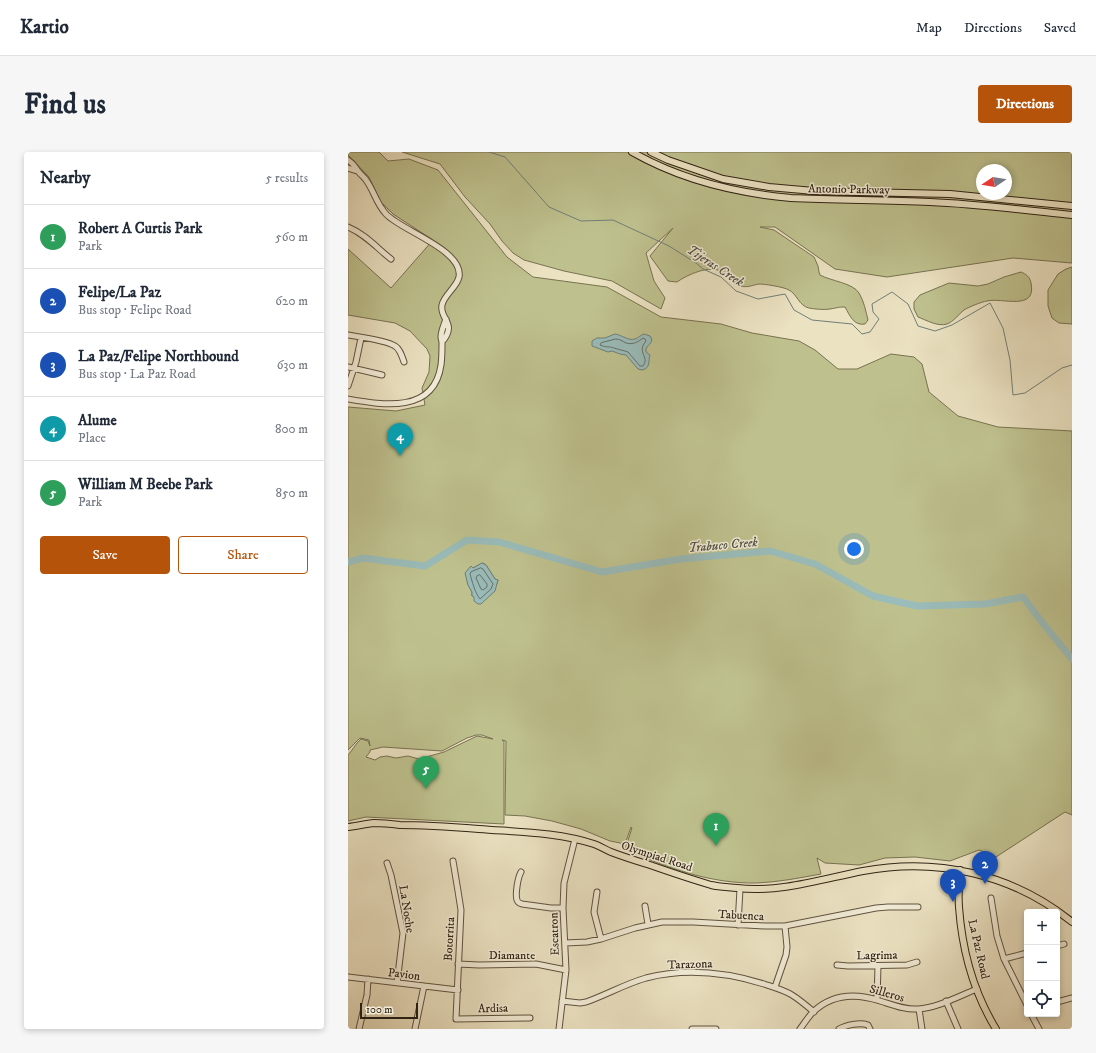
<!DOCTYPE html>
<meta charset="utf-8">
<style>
body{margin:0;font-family:"IM FELL DW Pica",serif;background:#f6f6f7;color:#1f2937}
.controls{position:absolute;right:12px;bottom:12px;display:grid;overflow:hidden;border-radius:4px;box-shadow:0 2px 6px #0003}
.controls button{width:36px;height:36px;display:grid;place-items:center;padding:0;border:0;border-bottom:1px solid #e0e1e3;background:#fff;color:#1f2937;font:20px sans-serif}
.compass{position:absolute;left:628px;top:12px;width:36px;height:36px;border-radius:50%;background:#fff;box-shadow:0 2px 6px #0003;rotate:258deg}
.scale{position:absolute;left:12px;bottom:10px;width:58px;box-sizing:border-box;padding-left:4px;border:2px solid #312314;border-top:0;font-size:11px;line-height:14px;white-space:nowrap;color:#312314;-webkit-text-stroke:3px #f2ecd7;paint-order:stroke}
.you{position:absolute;left:506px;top:397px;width:14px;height:14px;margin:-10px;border:3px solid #fff;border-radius:50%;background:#1a73e8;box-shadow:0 0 0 6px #1a73e833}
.badge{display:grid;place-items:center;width:26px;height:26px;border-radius:50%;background:#b45309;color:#fff;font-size:13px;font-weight:700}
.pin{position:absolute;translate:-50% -33px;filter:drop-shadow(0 1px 2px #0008)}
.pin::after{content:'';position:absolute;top:21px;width:14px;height:12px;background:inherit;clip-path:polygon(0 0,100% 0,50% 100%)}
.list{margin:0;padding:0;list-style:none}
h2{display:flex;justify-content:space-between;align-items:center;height:52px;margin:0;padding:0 16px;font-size:17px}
h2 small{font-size:13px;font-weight:400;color:#747a83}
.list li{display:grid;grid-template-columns:26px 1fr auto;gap:12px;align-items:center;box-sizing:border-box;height:64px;padding:0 16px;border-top:1px solid #e0e1e3}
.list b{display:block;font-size:15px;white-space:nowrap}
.list p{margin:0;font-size:13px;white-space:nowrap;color:#747a83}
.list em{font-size:13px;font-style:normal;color:#747a83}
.actions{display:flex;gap:8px;padding:12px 16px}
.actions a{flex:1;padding:9px 0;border:1px solid #b45309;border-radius:4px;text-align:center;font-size:14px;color:#b45309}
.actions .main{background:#b45309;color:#fff}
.icon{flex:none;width:22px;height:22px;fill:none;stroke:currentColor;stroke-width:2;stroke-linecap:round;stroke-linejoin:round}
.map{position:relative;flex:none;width:724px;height:877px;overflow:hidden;border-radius:4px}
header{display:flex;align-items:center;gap:24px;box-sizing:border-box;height:56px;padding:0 20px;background:#fff;border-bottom:1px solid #e0e1e3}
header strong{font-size:19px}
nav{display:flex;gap:22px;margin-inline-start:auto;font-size:14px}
.intro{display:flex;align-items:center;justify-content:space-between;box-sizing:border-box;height:96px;padding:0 24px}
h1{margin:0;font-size:28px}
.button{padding:10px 18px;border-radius:4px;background:#b45309;color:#fff;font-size:14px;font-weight:700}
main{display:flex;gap:24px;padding:0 24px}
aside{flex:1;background:#fff;border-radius:4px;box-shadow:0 2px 6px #0003}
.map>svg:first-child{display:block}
.green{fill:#bec18e;stroke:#787251;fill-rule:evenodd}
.water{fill:#9abcba;stroke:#707f78}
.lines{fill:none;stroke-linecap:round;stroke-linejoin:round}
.shore{stroke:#667067;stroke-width:1}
.stream{stroke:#707f78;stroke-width:1}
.river{stroke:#9abcba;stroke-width:7}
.minor-casing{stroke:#605340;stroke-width:7}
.major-casing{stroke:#312314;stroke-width:8}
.minor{stroke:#f2ecd7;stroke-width:5}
.major{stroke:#ebe2c2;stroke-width:6}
.labels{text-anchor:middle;stroke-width:3;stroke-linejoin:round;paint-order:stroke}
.street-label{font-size:12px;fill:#312314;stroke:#f2ecd7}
.water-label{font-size:13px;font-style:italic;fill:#505146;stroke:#f2ecd7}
</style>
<header>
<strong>Kartio</strong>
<nav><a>Map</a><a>Directions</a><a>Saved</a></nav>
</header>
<div class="intro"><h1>Find us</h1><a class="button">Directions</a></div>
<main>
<aside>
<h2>Nearby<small>5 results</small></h2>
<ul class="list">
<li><span class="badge" style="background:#2e9e5b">1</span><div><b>Robert A Curtis Park</b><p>Park</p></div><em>560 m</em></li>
<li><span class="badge" style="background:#1a4fb4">2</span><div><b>Felipe/La Paz</b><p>Bus stop · Felipe Road</p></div><em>620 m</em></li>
<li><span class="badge" style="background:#1a4fb4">3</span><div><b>La Paz/Felipe Northbound</b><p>Bus stop · La Paz Road</p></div><em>630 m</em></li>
<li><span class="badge" style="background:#0f9aa8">4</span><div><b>Alume</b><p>Place</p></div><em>800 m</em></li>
<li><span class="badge" style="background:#2e9e5b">5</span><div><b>William M Beebe Park</b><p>Park</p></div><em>850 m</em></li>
</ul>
<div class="actions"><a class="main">Save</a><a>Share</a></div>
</aside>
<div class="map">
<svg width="724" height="877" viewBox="0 0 724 877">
<rect width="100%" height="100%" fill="#ebe2c2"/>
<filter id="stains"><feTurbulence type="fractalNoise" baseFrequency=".005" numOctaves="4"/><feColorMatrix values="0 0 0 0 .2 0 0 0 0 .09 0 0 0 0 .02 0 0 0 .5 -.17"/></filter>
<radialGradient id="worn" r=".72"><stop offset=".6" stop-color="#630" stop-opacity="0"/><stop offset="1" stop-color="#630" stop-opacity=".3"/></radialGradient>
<path class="green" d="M0,0H31L40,9L61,7L90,18L159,105L185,125L259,135L313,165L373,172L404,181L451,189L467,198L490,217H509L543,202L566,205L574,212L581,240L610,264L650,275L724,279V663L717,660L648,705L631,698L602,709L567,705L537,706L511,713L477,711L469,706L473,722C451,726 431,730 409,731C364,732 318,716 277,697L284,676L283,675L277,692L262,689L233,677L204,669L177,664L157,663L158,589L154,588L156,589V672L18,665L0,669V603C5,598 7,592 13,587L20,589L22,594L21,588L12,586L0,598V255L48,259L77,253L74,236L81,220L82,204L79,197L62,179L47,171L0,163V97L43,136L85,88L45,62L33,50L21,25L0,3ZM135,411L138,413L147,427L150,428L149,432L124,444V440L120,432L118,423L123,414L125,416ZM128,583H134L145,587L129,584L96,600L71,607L60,604L48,606L39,604L32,605L27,608L18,605L22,600V598L35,595L94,599L119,586Z
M54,0H724V111L665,106L539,125L487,117L427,75H412L426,78L466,105L470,114L471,120L472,123C483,129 505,131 511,141C516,149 518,160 520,168L517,172C506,174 502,164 497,155C489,155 489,156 482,157C476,158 466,157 461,156C451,154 449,142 441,138C436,135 417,132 411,132C405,133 399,136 393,134C382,132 381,125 374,120C362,112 339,123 329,130L320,129L302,104L325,76L298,101L306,129L317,146L313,157L264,129L216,119L176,108L165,101L154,89L142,72L117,45L92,12ZM634,18H658V42H634Z
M724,115V172L711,171L704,166L700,154V138L710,122L718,117Z
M673,120C678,122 682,125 683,131C689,160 653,145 639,149C633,150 621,155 616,158C611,162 605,170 599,172C590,175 578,168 570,165L566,157V150L572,143L601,131L630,134L640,132L656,125Z"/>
<path class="water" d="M267,182C274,183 280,189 287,187C290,186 293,183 296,182L302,184C307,190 300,192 298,197V200L302,203C300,209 303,216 294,218L290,217L278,203L272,202L264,199L260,200L244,194V189L249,186H257Z
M134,411L138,413L147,427L150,428L147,439L133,452H130L126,449V445L124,444V440L120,433L117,421L123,414L125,416Z"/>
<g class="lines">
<path class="shore" d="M268,187C272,187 274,189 278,191C285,193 290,190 295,186L297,187L298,189C288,201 302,204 295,214H292L280,200C274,198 272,198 266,196C261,194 259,196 252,193L253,191Z
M133,416L135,417L145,432L143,437L132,447C127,441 124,429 122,422L123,420Z
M132,423L139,432V435L135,438L133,437L128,426L129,424Z"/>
<path class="stream" d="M141,0L157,5L201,55L233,69L265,68L321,94L348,111L355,117L373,125L388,139L410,147L437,142L446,158L464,168L504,172L514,182L522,180L531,167L525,160L524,152L544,140L560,152L570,174L587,179L604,173L642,151L655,176L662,208L665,243L677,241L714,216L724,213"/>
<path class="river" d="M0,410L15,406L77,414L119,388L151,390L254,420L333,407L422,399L467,412L525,444L569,454L637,452L675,445L693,469L724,507"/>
<defs>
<path id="minor" d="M0,8C6,12 6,14 10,19C12,22 16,25 18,28C26,39 28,51 38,62C52,78 116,98 111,125C109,135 96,143 94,153C91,167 110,171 94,190
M0,16L9,19
M0,75C17,82 29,96 43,107
M0,183C11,185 38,188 47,194C52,197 54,204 56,210
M0,215L34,223
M0,234L8,210L13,186
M0,247C35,253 86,262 93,213C94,206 94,198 94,191C94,189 93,187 93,185C93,179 96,173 98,167
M105,709L110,739L113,758L108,867L182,866
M39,711L43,723L55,781L49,831
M173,720C170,725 167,742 169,748C170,751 171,751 174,752L203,756H215
M249,740L246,760L253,787
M643,746L649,784L656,807L679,853
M297,754L300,772
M390,773L392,737
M217,791L239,790L253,787L287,776L314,770H345L417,774H437L528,756L540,755H570
M709,794L716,792
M656,807L679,801
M110,812L131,813L188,812L218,818
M489,813L500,814L559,813L569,810
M0,825L110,838
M427,835L438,803L439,795L437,774
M529,848L530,814
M214,849L232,851L238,850C258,843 277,832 298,826C337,816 377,820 416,832C425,835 436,838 444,843C452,848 459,854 466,860
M598,849L610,877
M709,850L724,846
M571,857L574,877
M683,862L691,877
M11,877L19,843L20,827
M67,877L76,834
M211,877L218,818L215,756L216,731L227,687
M344,877H368
M452,877C456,872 460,865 465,860C484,842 508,841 532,849C545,853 557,858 570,857C589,856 611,844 629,837
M491,877C498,873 512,870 520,873L522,877"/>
<path id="major" d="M284,0C333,28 387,41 443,46C489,48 536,48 582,50C630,52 677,58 724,63
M303,0L320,8L375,27L421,35L466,39L602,42L724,54
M0,675C9,674 17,672 26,671C35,671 44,672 52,673C79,673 105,675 131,677C169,680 210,680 246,692C252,694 258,698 263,700C276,705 289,709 302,713C322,720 343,727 363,733C372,735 381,735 389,736C432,741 474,727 515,719C589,705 665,722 724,770
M612,718C611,730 610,743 611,755C614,797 626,841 648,877"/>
</defs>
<use href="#minor" class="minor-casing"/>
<use href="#major" class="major-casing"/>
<use href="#minor" class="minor"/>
<use href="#major" class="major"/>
</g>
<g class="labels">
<g class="street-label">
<text transform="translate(501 37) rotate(1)" y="4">Antonio Parkway</text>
<text transform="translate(309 704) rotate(18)" y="4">Olympiad Road</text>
<text transform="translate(59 757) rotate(81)" y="4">La Noche</text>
<text transform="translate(393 763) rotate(3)" y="4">Tabuenca</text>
<text transform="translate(206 782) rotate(-92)" y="4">Escatron</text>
<text transform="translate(101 787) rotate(-87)" y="4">Botorrita</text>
<text transform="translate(631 797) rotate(77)" y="4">La Paz Road</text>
<text x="164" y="807">Diamante</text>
<text transform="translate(529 803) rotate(-1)" y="4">Lagrima</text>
<text transform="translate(342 812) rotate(-2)" y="4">Tarazona</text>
<text transform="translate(56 822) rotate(7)" y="4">Pavion</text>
<text transform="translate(539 841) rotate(16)" y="4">Silleros</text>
<text transform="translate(145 856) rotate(-1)" y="4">Ardisa</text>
</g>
<g class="water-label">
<text transform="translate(368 113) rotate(33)" y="5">Tijeras Creek</text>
<text transform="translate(375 392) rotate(-5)" y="5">Trabuco Creek</text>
</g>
</g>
<rect width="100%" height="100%" filter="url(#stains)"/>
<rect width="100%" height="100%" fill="url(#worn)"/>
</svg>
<div class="controls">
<button>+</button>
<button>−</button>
<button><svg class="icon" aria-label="locate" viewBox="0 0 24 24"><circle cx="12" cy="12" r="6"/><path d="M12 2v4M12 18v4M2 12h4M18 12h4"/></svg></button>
</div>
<svg class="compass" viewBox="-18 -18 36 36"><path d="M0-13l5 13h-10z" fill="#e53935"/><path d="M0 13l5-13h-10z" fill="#747a83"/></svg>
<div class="scale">100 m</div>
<div class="you"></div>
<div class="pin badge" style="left:368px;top:694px;background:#2e9e5b">1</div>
<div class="pin badge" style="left:637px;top:732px;background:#1a4fb4">2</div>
<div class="pin badge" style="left:605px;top:750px;background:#1a4fb4">3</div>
<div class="pin badge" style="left:52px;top:304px;background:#0f9aa8">4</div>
<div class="pin badge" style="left:78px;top:637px;background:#2e9e5b">5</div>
</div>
</main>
